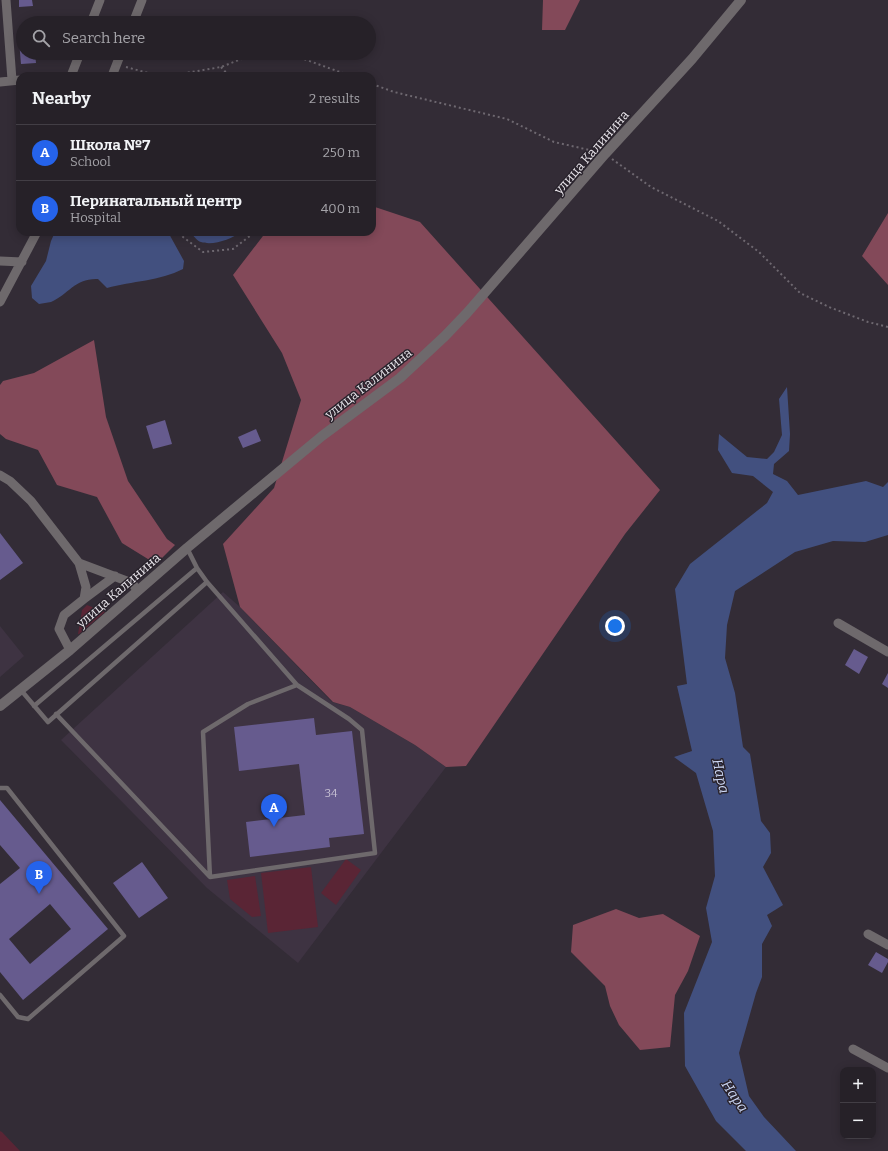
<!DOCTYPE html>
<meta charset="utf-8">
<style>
body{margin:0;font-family:Bitter,serif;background:#322e34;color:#f1f3f6}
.controls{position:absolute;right:12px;bottom:12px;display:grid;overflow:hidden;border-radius:8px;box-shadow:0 2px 10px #0003}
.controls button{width:36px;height:36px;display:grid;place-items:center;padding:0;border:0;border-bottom:1px solid #423e45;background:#262128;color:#f1f3f6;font:20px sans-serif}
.you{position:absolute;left:615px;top:626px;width:14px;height:14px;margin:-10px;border:3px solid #fff;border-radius:50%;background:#1a73e8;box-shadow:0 0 0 6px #1a73e833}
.badge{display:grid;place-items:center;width:26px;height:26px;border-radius:50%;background:#2563eb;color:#fff;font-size:13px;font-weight:700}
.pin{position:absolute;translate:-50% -33px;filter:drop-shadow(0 1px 2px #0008)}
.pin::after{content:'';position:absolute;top:21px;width:14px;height:12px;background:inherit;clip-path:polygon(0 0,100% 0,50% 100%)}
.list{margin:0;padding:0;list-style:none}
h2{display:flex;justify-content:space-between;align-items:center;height:52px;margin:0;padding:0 16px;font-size:17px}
h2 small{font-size:13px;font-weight:400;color:#a4a3a8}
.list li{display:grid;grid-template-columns:26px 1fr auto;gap:12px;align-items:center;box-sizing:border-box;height:56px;padding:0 16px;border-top:1px solid #423e45}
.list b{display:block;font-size:15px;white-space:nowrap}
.list p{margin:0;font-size:13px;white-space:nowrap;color:#a4a3a8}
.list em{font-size:13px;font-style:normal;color:#a4a3a8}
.icon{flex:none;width:22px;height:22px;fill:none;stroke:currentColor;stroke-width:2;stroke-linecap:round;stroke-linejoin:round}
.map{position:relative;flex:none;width:888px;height:1151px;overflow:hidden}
.search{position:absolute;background:#262128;box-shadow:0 2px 10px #0003;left:16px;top:16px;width:360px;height:44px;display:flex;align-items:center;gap:10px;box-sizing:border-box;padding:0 14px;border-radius:22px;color:#a4a3a8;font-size:15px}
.panel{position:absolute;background:#262128;box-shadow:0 2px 10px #0003;left:16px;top:72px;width:360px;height:164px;border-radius:12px}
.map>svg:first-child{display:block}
.built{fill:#3e3342}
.green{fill:#5a2535}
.forest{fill:#834959}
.water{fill:#42507f}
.building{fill:#665b8e;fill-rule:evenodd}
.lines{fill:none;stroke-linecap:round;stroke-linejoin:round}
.path{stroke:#6e6870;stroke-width:2;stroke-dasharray:2 3;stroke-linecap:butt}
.service{stroke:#6e696c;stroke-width:4.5}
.minor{stroke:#6e696c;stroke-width:9}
.tertiary{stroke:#6e696c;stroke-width:10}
.labels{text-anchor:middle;stroke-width:3;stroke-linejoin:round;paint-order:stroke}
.number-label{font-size:11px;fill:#c8c2d4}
.street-label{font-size:13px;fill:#e9e5eb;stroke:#29232c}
.water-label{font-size:14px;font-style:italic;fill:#ced9f8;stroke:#29232c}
</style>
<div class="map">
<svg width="888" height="1151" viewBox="0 0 888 1151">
<rect width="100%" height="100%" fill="#332c36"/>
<path class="built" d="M223,592L240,607L332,702L350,707L415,745L446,767L298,963L207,888L61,740Z
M0,626L24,656L0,677Z"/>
<path class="green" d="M87,605L105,612L79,634H78L82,610Z
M346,859L361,870L336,905L321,893Z
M311,867L318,927L268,933L261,873Z
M255,876L261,916L252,917L230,899L227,880Z
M0,1131L2,1132L20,1151H0Z"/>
<path class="forest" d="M543,0H580L565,30H542Z
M372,206L420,222L660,490L625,534L466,766L446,767L415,745L350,707L333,702L240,607L223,544L274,488L301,400L282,353L233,275L266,232H372Z
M888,213V285L862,256Z
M94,340L106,417L128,481L167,539L175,545L156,564L122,543L97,497L57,485L38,450L6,439L0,434V385L3,381L34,373Z
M616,909L639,918L663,914L700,936L688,971L675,995L670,1047L640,1050L619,1025L610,1006L605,986L571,952L573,925Z"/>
<path class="water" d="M55,232H168L184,261L183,269C160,281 132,281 107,288L98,279C75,278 69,294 51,302C47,303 43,303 39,304L32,298L31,286L46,261L51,241Z
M190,232H241C232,239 213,246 201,242C197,241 193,235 190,232Z
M787,387L790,434L789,451L774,464L773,474L787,481L798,495L866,481L883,487L888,482V535L865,542L833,541L795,552L735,591L727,625L725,658L735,693L743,747L750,754L761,821L770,833L771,853L763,867L783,905L767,915L772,926L762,944V977L756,993L739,1053L749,1096L764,1117L796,1151H746L716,1121L685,1066L684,1013L712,942L706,908L715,876L713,831L696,773L674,757L692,751L677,686L687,684L675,589L690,564L767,503L773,492L753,476L732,473L718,450L719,434L747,457L767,459L774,452L782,435L779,399Z"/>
<path class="building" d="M19,0H32L33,6L19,7Z
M23,40V53H35L36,63L21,64L19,41Z
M165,420L172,444L153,449L146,426Z
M256,429L261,441L243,448L238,437Z
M0,533L23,563L0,580Z
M854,649L868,657L859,674L845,665Z
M888,673V688L882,684Z
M314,718L316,735L352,731L364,834L329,838L330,847L250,857L246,822L305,815L299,764L239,771L234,727Z
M0,800L108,929L23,1000L0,972V884L20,868L0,845ZM50,904L71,929L30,964L9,939Z
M142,862L168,898L139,918L113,883Z
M876,952L888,959V962L882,973L868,965Z"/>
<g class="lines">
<path class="path" d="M126,67L159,76
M221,67L229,76
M168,76L221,67L254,54L301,58L351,76
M372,84L394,92L507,119L554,142L594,151
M612,159L651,187L718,221L759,252L800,293L829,307L868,322L888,327
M180,232L183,237L203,252L233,249L255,232"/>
<path class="service" d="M20,689L48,722L207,582
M34,706L197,568
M56,714L210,877L375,853L362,730L349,719L297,685L207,582L197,568L187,548
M0,788H7L124,936L28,1019L18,1017L0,995
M210,877L203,732L248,704L297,685"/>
<path class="minor" d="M6,0L12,80
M91,23L100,0
M133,23L142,0
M71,76L80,53
M112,76L121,53
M0,82L20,80
M0,261L22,262
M0,302L37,232
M0,475L10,481L31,501L79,563L86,587L84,599L64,615L59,629L70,650
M79,563L132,583L138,591
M84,599L115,576
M838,623L888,652
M868,934L888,945
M853,1049L888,1068"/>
<path class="tertiary" d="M0,706L70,650L187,548L322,436L400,378L445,336L467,313L527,244L605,154L692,59L741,0"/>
</g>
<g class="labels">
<g class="number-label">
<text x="331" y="797">34</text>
</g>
<g class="street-label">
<text transform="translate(591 152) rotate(-49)" y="5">улица Калинина</text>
<text transform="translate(368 383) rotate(-38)" y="5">улица Калинина</text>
<text transform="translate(118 590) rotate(-41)" y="5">улица Калинина</text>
</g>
<g class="water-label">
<text transform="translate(721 776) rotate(77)" y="5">Нара</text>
<text transform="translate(735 1096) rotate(56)" y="5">Нара</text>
</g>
</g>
</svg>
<div class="controls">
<button>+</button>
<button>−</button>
</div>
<div class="you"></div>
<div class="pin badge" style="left:274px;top:827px">A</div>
<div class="pin badge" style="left:39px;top:894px">B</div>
<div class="search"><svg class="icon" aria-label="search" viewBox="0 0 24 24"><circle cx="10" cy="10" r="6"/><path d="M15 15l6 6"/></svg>Search here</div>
<section class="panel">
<h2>Nearby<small>2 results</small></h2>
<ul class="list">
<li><span class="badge">A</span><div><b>Школа №7</b><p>School</p></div><em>250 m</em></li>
<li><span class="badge">B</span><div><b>Перинатальный центр</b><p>Hospital</p></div><em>400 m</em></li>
</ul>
</section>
</div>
